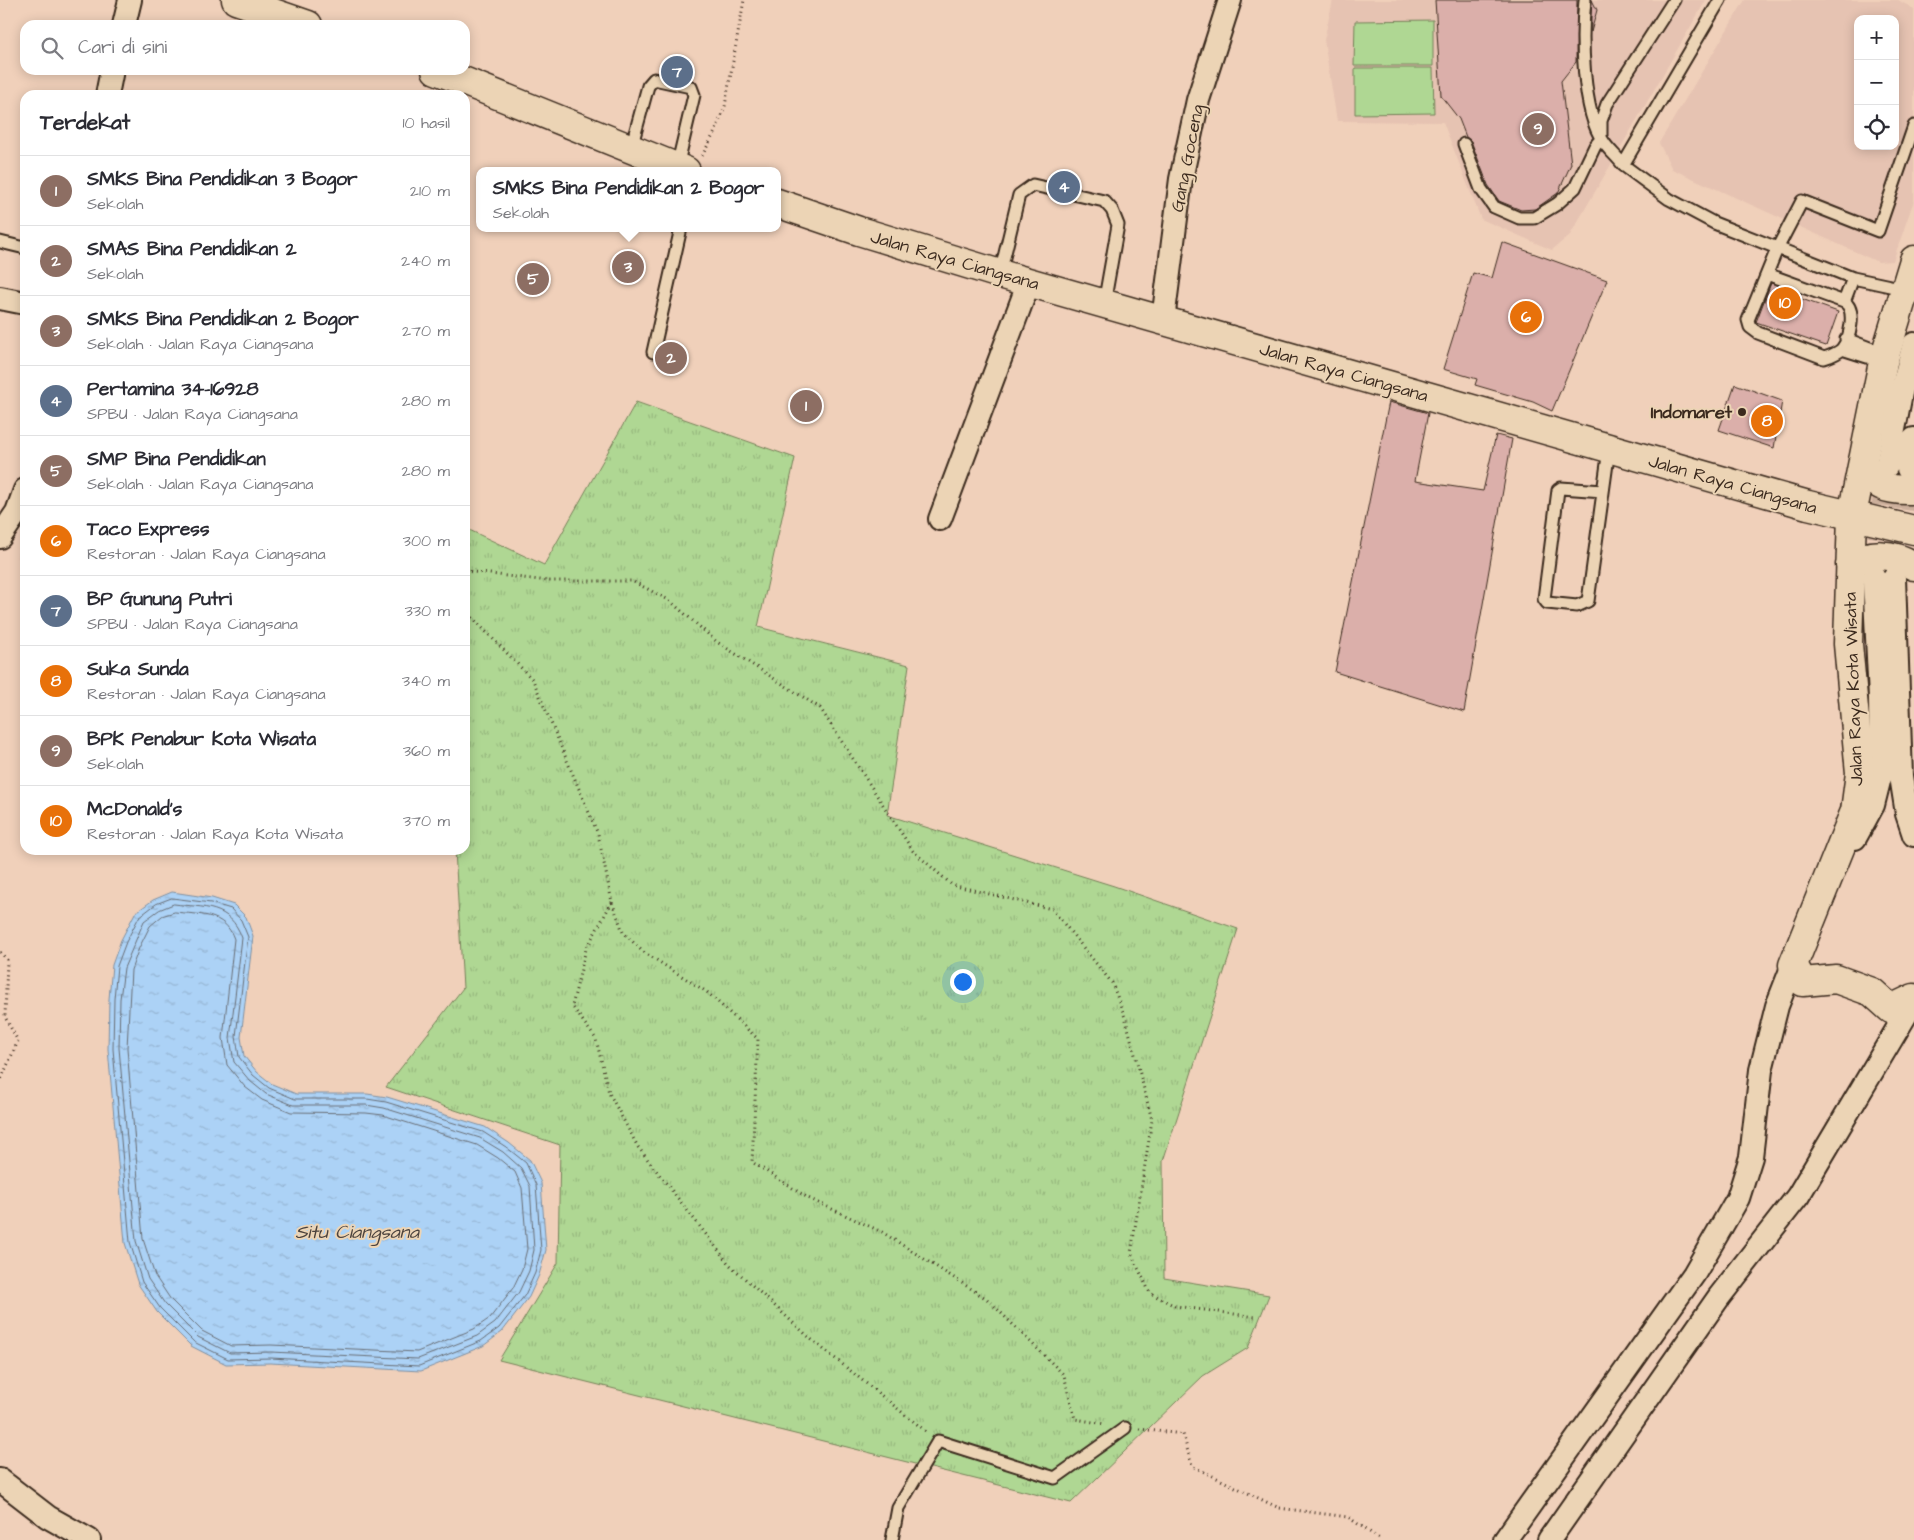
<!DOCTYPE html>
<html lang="id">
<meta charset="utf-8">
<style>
body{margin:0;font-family:"Architects Daughter",sans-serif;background:#f7f7f7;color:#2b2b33}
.controls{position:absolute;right:15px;top:15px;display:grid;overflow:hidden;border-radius:10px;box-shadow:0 2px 12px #0003}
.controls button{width:45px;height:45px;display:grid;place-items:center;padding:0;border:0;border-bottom:1px solid #e1e1e2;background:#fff;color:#2b2b33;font:25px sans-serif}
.you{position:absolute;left:962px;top:981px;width:18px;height:18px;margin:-12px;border:4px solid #fff;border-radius:50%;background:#1a73e8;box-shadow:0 0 0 8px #1a73e833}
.badge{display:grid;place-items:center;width:32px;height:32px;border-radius:50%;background:#3b2a1e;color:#fff;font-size:16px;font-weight:700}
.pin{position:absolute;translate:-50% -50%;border:2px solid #fff;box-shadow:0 1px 5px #0006}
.popup{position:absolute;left:476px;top:167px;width:305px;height:65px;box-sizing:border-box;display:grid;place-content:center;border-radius:10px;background:#fff;filter:drop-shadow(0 1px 4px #0005);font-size:16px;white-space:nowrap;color:#7c7c81}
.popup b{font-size:19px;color:#2b2b33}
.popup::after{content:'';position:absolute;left:50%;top:100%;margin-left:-10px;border:10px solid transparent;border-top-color:#fff}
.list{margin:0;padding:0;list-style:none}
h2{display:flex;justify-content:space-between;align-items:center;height:65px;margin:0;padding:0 20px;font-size:21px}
h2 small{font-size:16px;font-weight:400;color:#7c7c81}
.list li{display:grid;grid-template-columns:32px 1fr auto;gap:15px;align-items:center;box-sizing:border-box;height:70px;padding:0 20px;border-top:1px solid #e1e1e2}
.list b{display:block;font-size:19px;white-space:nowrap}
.list p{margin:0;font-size:16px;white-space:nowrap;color:#7c7c81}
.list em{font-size:16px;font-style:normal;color:#7c7c81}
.icon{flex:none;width:28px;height:28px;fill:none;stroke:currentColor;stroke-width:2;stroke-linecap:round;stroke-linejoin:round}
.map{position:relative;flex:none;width:1914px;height:1540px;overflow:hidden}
.search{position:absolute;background:#fff;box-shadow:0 2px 12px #0003;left:20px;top:20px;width:450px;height:55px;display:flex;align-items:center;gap:12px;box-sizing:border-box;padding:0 18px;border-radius:15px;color:#7c7c81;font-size:19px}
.panel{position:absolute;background:#fff;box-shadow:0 2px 12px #0003;left:20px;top:90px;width:450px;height:765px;border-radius:15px}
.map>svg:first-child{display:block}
.built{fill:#e6c3b2;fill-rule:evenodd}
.grass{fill:url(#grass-tufts);stroke:#758058}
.pitch{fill:#afd793;stroke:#758058}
.water{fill:url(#water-ripples);stroke:#7f8fa0}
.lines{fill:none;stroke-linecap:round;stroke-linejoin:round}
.shore{stroke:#686d74;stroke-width:1}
.building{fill:#dbafaa;stroke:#3b2a1e}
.street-tunnel{stroke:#ccaf9b;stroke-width:22;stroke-dasharray:22 11;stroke-linecap:butt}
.lane-casing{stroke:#3b2a1e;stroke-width:15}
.street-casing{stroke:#3b2a1e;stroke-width:26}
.secondary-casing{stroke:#3b2a1e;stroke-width:31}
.path{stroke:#3b2a1e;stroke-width:3;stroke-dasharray:1 4;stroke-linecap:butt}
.lane{stroke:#ecd4b5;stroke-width:11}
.street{stroke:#ecd4b5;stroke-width:22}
.secondary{stroke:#ecd4b5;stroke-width:28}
.poi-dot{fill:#3b2a1e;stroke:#ecd4b5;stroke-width:2}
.labels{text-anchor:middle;stroke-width:4;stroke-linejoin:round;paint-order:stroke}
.street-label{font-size:18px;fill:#3b2a1e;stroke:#ecd4b5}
.poi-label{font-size:18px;font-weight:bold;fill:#3b2a1e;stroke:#ecd4b5;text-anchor:end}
.water-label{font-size:19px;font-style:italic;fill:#4c433e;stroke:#ecd4b5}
</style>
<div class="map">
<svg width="1914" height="1540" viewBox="0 0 1914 1540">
<defs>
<pattern id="grass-tufts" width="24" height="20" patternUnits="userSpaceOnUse" patternTransform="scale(1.25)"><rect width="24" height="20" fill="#afd793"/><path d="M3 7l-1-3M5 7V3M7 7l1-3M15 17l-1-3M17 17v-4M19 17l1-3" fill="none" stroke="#97b97e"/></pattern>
<pattern id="water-ripples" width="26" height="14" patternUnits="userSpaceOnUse" patternTransform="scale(1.25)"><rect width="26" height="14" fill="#acd2f6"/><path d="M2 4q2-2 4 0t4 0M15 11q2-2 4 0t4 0" fill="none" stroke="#95b4d2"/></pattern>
</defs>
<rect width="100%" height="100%" fill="#f0d0ba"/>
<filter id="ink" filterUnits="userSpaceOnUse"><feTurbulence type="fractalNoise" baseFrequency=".02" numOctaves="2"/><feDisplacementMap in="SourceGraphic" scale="10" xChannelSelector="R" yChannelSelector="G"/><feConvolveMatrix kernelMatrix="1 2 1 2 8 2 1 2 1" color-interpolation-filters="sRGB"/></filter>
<g filter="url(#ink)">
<path class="built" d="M1333,0H1706L1570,235L1552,250L1481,219L1443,122L1337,121L1324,40Z
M1745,0H1898L1914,9V200L1893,261L1878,262L1672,169L1659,143ZM1858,19H1895V146H1858Z
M25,518V561L17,557Z"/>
<path class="grass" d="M636,402L795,458L758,627L909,665L887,815L1114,886L1238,929L1163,1161L1164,1278L1269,1295L1248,1348L1203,1376L1071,1503L499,1360L558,1263L560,1145L386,1087L463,988L455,850H465V528L544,565Z"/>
<path class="pitch" d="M1433,20V66H1354L1355,21Z
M1355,68H1433L1434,113L1355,114Z"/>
<path class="water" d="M172,892L212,898L234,905L246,917L253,936L241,1037L244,1056L257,1072L272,1084L296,1094H367L387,1097L485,1127L509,1143L530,1160L541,1183L546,1250L539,1275L529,1297L502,1332L483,1346L421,1371L270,1363L226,1364L191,1346L157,1312L138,1284L125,1243L108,1049L109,999L112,965L121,940L135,913L153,900Z"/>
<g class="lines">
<path class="shore" d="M172,898L211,903L231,909L241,920L248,937L236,1036L239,1057L253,1075L269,1088L295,1099H367L386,1102L483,1132L506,1147L526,1163L536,1185L541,1250L535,1273L525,1295L499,1328L481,1341L419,1366L271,1358L228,1359L194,1342L160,1308L142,1282L130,1242L113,1049L114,999L117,966L126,942L139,917L156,904Z
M174,904C204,908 230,904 242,938L230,1038L234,1062L250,1081L266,1094L293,1105H366L384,1108L480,1138L503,1152L521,1168L530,1186L534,1250L529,1271L519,1292L495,1323L477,1336L418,1359L271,1352L230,1353L198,1337L165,1304L148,1279L136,1241L119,1048L120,999L124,968L144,921L159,910Z
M175,912C199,915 225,912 234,939L223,1038L227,1065L245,1087L262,1100L291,1112L366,1113L383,1115L477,1145L498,1158L515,1172L522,1188L527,1249L522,1269L513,1288L490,1318L474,1329L417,1352L271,1345L231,1346L202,1331L171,1300L155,1276L143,1239L127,1048L131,970L139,948L150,926L162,916Z"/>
</g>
<path class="building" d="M1435,0H1577L1576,62L1561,81L1571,164L1558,193L1535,209L1521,210L1499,201L1488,185L1471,141L1466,137L1459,119L1441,96Z
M1592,0L1597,10L1591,32V16Z
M1502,242L1607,280L1552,411L1533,402L1475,385L1477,379L1443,369L1473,273L1492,278Z
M1771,283L1787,289L1785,293L1838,312L1826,346L1756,322Z
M1735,384L1782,401L1774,448L1719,430Z
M1389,402L1428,413L1415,481L1483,491L1496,435L1512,439L1464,712L1335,672Z"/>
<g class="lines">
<path class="street-tunnel" d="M1874,571L1887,471
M1894,575L1907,473"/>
<defs>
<path id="lane" d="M1585,0C1581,36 1582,111 1603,141C1608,150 1617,156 1623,165
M1720,0L1623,165L1669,199L1714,223L1853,278L1904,289
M1464,144L1481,189L1494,207L1519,218H1534L1557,204L1575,188L1595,146L1601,139V121L1607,104L1674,0
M631,148L648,86L654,79L691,87L694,95L677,167
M0,242L25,248
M1000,274L1019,195L1033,185L1104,201L1112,210L1118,225L1104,304
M1767,274L1844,302
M1853,278L1844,302C1857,309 1850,339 1842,349C1837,354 1830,356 1824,358L1758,333L1750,327L1748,320L1777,249L1802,201L1878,231L1914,126
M1846,339L1885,354
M1842,349L1883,362
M653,352L681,228
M1603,491L1561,488L1558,490L1544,599L1547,603L1577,606L1588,601L1609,449
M892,1540L898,1508L938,1441L1055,1478L1125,1428"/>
<path id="street" d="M124,25L130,0
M107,95L112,70
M0,298L25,303
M1163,320L1181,179L1198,100L1230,0
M1887,466L1901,393L1914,344
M1908,469L1914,439
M940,519L1029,282
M0,537L17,512L25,490
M1894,578L1901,776L1907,814L1914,835
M1855,838L1873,805L1881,773L1880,698L1874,577
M0,1480L48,1517L89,1540
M1505,1540L1694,1274L1738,1198L1751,1157L1761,1070L1777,1006L1793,965
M1549,1540L1719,1297L1798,1196L1914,1001"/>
<path id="secondary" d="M236,0L308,25
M436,70L686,171
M777,203L859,231L1000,274L1808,505L1914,530
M1914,260L1883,362L1852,515L1848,644L1860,773L1855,811L1793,965L1803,982L1836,979L1872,992L1891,1009L1914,998
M1863,460C1872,487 1887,491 1914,490
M1850,565C1869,551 1894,553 1914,566"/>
</defs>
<use href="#lane" class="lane-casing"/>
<use href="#street" class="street-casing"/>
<use href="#secondary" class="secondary-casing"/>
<path class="path" d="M702,156L716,130L725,106L744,0
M465,571L548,581H632L669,600L717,642L820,708L913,851L952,885L1052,909L1112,983L1126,1020L1152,1120L1131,1253L1150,1293L1175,1306L1256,1317
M465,610L533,680L598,834L612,902L623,932L642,951L707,992L758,1039L752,1162L808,1198L882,1232L987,1299L1064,1375L1075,1419L1105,1424
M612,902L586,949L572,1006L596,1039L609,1093L638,1147L729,1264L812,1340L928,1433
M0,952L7,960L5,1017L18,1041L0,1082
M1139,1429L1183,1434L1192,1466L1279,1508L1348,1517L1381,1540"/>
<use href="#lane" class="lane"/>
<use href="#street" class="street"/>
<use href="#secondary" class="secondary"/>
</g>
</g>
<circle class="poi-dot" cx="1742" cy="412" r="5"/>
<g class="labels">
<g class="street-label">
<text transform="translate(1187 158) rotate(-79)" y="6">Gang Goceng</text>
<text transform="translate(955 260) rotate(16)" y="6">Jalan Raya Ciangsana</text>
<text transform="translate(1344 372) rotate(16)" y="6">Jalan Raya Ciangsana</text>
<text transform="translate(1733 484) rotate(16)" y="6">Jalan Raya Ciangsana</text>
<text transform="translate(1853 689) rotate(-92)" y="6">Jalan Raya Kota Wisata</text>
</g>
<g class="poi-label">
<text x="1732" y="418">Indomaret</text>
</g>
<g class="water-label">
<text x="357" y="1238">Situ Ciangsana</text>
</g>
</g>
</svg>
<div class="controls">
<button>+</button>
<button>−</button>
<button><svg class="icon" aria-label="locate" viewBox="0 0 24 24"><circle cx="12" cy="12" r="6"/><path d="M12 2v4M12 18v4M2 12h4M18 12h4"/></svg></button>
</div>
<div class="you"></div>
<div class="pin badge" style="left:806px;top:406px;background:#8d6e63">1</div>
<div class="pin badge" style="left:671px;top:358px;background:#8d6e63">2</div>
<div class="pin badge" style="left:628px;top:267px;background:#8d6e63">3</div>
<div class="popup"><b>SMKS Bina Pendidikan 2 Bogor</b>Sekolah</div>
<div class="pin badge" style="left:1064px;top:187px;background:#5c6f8a">4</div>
<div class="pin badge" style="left:533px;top:279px;background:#8d6e63">5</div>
<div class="pin badge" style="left:1526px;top:317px;background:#e8710a">6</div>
<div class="pin badge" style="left:677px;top:72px;background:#5c6f8a">7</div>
<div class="pin badge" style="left:1767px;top:421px;background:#e8710a">8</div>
<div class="pin badge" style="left:1538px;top:129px;background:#8d6e63">9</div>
<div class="pin badge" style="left:1785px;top:303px;background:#e8710a">10</div>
<div class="search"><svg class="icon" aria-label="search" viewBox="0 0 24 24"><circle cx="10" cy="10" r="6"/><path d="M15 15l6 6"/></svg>Cari di sini</div>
<section class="panel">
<h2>Terdekat<small>10 hasil</small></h2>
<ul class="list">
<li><span class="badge" style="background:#8d6e63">1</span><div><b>SMKS Bina Pendidikan 3 Bogor</b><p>Sekolah</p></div><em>210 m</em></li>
<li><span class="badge" style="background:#8d6e63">2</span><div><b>SMAS Bina Pendidikan 2</b><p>Sekolah</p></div><em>240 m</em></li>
<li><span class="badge" style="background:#8d6e63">3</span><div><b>SMKS Bina Pendidikan 2 Bogor</b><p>Sekolah · Jalan Raya Ciangsana</p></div><em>270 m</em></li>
<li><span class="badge" style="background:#5c6f8a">4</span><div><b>Pertamina 34-16928</b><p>SPBU · Jalan Raya Ciangsana</p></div><em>280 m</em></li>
<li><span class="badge" style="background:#8d6e63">5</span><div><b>SMP Bina Pendidikan</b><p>Sekolah · Jalan Raya Ciangsana</p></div><em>280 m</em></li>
<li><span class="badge" style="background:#e8710a">6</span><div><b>Taco Express</b><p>Restoran · Jalan Raya Ciangsana</p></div><em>300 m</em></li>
<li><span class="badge" style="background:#5c6f8a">7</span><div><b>BP Gunung Putri</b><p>SPBU · Jalan Raya Ciangsana</p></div><em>330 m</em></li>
<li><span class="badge" style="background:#e8710a">8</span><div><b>Suka Sunda</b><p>Restoran · Jalan Raya Ciangsana</p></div><em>340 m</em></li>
<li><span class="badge" style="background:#8d6e63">9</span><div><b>BPK Penabur Kota Wisata</b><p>Sekolah</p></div><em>360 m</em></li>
<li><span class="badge" style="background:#e8710a">10</span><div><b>McDonald's</b><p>Restoran · Jalan Raya Kota Wisata</p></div><em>370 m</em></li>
</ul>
</section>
</div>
